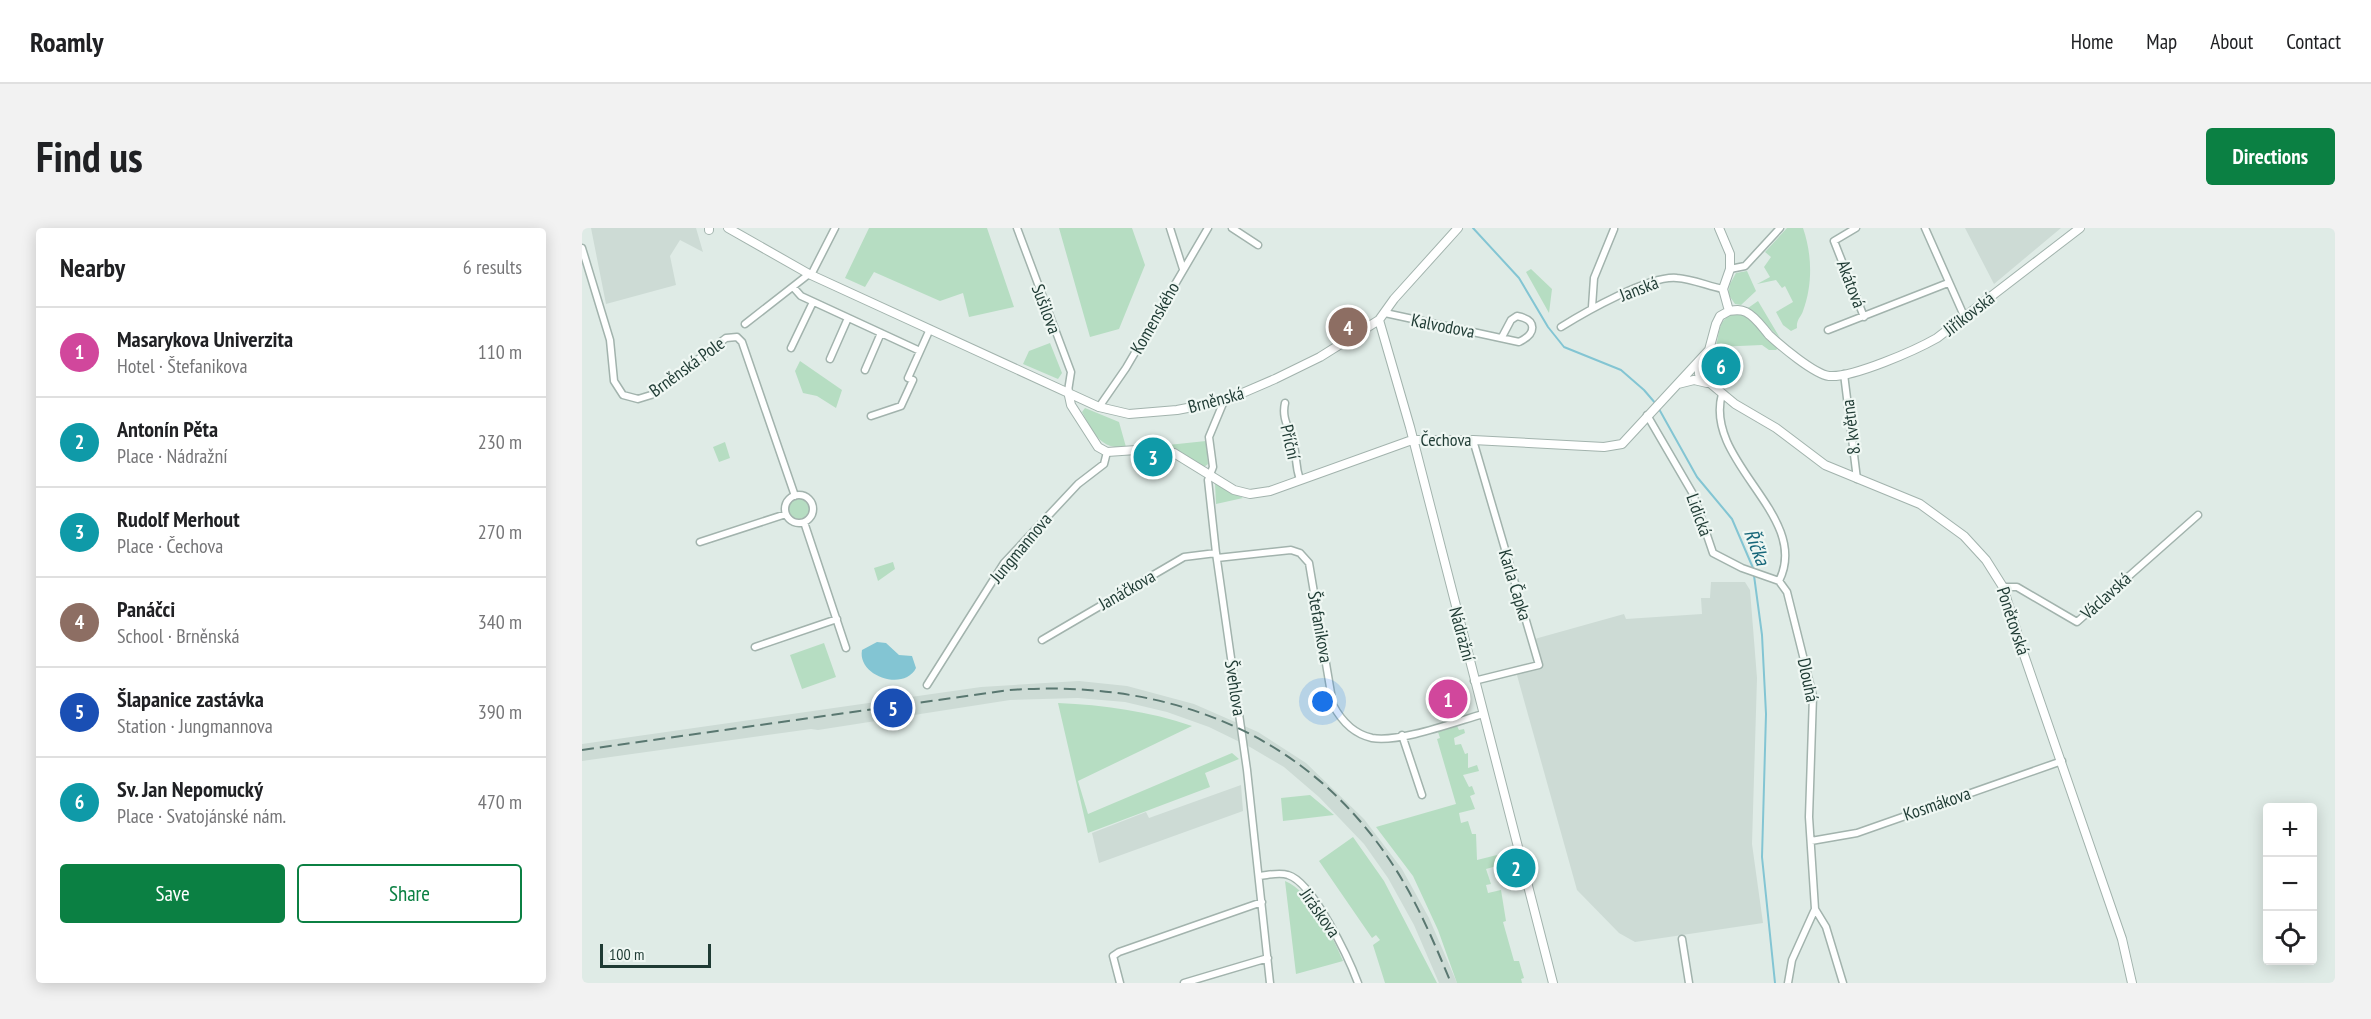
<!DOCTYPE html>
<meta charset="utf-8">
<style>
body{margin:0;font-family:"PT Sans Narrow",sans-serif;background:#f2f2f2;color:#202124}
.controls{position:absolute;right:18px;bottom:18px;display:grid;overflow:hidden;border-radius:6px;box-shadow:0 3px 15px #0003}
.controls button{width:54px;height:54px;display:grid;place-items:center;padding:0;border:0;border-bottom:2px solid #e0e0e0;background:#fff;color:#202124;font:30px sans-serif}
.scale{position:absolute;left:18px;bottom:15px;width:111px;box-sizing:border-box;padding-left:6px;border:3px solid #1f3b34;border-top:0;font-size:16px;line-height:21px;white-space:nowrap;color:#1f3b34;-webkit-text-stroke:4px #eff7f3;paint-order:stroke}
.you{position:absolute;left:741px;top:474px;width:21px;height:21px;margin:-15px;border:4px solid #fff;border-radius:50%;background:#1a73e8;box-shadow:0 0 0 9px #1a73e833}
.badge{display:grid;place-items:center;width:39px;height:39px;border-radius:50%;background:#0b8043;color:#fff;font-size:20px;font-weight:700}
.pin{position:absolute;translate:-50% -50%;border:3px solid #fff;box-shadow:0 2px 6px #0006}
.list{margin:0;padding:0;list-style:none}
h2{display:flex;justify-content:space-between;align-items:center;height:78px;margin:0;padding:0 24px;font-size:26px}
h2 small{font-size:20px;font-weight:400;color:#757577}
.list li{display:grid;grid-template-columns:39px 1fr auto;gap:18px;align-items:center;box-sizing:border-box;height:90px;padding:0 24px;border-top:2px solid #e0e0e0}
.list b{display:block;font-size:22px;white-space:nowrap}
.list p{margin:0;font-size:20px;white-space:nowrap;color:#757577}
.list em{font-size:20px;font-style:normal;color:#757577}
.actions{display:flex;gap:12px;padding:18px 24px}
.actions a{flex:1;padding:14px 0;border:2px solid #0b8043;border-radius:6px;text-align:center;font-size:21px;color:#0b8043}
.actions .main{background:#0b8043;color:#fff}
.icon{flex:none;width:33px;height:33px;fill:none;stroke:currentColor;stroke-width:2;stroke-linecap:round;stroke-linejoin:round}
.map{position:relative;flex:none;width:1753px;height:755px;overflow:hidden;border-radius:6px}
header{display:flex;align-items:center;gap:36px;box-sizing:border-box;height:84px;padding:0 30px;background:#fff;border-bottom:2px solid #e0e0e0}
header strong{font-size:28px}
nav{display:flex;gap:33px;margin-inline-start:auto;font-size:21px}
.intro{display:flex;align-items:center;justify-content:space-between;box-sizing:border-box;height:144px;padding:0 36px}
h1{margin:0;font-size:42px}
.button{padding:15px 27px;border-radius:6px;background:#0b8043;color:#fff;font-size:21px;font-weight:700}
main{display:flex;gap:36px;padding:0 36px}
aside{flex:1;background:#fff;border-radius:6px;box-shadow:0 3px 15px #0003}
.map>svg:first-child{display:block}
.built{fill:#cddbd5}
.green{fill:#b6ddc2}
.water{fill:#83c5d3}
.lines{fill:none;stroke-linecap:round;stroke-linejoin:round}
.stream{stroke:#83c5d3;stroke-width:2}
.minor-casing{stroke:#a2b3ad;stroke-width:9}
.tertiary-casing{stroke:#a2b3ad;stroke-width:10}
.minor{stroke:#fff;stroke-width:6}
.tertiary{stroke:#fff;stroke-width:8}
.rail{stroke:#597770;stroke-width:2;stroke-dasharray:12 6;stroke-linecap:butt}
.labels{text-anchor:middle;stroke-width:4.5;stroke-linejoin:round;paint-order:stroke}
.street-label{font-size:18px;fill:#1f3b34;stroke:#eff7f3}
.water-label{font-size:20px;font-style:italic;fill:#17677a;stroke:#eff7f3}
</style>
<header>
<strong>Roamly</strong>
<nav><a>Home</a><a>Map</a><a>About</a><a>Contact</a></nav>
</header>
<div class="intro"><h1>Find us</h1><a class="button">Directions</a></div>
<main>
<aside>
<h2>Nearby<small>6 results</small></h2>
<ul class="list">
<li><span class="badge" style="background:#d1479c">1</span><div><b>Masarykova Univerzita</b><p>Hotel · Štefanikova</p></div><em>110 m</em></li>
<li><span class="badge" style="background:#0f9aa8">2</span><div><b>Antonín Pěta</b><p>Place · Nádražní</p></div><em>230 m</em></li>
<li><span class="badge" style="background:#0f9aa8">3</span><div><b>Rudolf Merhout</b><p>Place · Čechova</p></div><em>270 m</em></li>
<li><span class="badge" style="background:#8d6e63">4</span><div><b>Panáčci</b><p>School · Brněnská</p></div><em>340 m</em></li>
<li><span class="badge" style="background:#1a4fb4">5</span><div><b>Šlapanice zastávka</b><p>Station · Jungmannova</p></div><em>390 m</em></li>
<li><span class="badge" style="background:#0f9aa8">6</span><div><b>Sv. Jan Nepomucký</b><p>Place · Svatojánské nám.</p></div><em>470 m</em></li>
</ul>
<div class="actions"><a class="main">Save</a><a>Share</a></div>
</aside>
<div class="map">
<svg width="1753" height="755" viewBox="0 0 1753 755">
<rect width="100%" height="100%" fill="#dfebe6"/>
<path class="built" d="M9,0H114L121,24L98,12L88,28L94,57L24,76Z
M1383,0H1479L1412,56Z
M1129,354H1163L1168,362L1175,450L1170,616L1181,695L1053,714L1037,705L995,662L933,440L957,434L949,412L1042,386L1044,391L1120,386L1119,370H1128Z
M497,453L545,458L612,476L676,504L724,535L782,591L820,641L847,690L875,755H857L832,697L806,650L782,616L737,569L702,539L668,519L627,499L585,484L543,474L496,470L428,472L236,502L229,501L0,533V516L399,459Z
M659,557L661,583L517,635L510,605L564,584L567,590Z"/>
<path class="green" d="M287,0H405L432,79L387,89L381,65L358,73L292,44L283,59L263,50Z
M477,0H550L563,37L537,101L508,109Z
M1205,0H1221C1230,26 1231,56 1221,83C1219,89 1214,92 1215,100L1209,103L1201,97L1194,84L1211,74L1203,58L1200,60L1194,52L1175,56L1188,49L1182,39L1189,29L1183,24Z
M949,41L970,61L967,85L944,44Z
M1165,43L1174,63L1159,77L1153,76L1146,66L1148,56L1154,45Z
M1176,73L1198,110L1166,80Z
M1155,85L1167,90L1197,119L1194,122H1187L1180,117L1134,119C1138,103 1136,89 1155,85Z
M468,115L480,145L476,151L441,136L447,123Z
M218,133L260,162L254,180L235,168L221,165L213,143Z
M503,180L537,194L544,219C518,222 511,204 500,184Z
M624,213L626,236L622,239L587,221L586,217Z
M143,214L148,230L137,234L131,219Z
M633,255L661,270L634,276Z
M207 281a10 10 0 1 1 20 0a10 10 0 1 1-20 0Z
M311,334L313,341L296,353L292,340Z
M242,415L254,449L220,461L208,427Z
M476,475C522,477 566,483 610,498L496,553L506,586L650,525L657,531L623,545L628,559L506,605Z
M875,498L877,502L882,501L883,505L872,510L873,517L879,516L883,526L886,525V540L895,537L897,543L881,547L887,559L890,558L893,566L888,568L893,581L877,585L879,595L886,593L890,606H894L895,632L919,626L922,636L904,641L909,656L904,657L906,665L919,662L924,693L921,694L932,733H937L942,750L939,751L940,755H875L856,702L831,648L794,599L874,576L855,511L858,510L856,504Z
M728,567L752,587L701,593L699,570Z
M771,609L802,653L855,755H803L791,717L798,712L794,707L790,710L737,633Z
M703,653C728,663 751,709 761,733L714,746Z"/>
<path class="water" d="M295,414L304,415L317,427L330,428L334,440C322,464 275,448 280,422Z"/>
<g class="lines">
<path class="stream" d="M891,0L937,50L966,99L982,119L1039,142L1062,162L1074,176
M1077,181L1115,249L1150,291L1171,340L1180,407L1184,486L1180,629L1193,755"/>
<defs>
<path id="minor" d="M435,0L489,144L486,163
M588,0L601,41
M650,0L676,17
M1274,0L1252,13L1282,89
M1343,0L1383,90
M0,20L28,112L32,153L41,167L56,171L69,167L144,110L155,109L160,114L213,268
M1148,41L1163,38L1198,0
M229,47L253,0
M211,59L219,68L338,123
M1010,79L1012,50L1032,1
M803,85L937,114C954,106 956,92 935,88L929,92L920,109
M163,96L227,46
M979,99C1003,84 1068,47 1095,50C1110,51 1126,58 1141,61
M1246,102L1366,55
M209,120L231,74
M248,131L266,90
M283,142L299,105
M1262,146L1275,251
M1140,166C1121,234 1230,288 1197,353
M642,173L627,209L631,239L626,252L634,325L665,542L688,755
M703,175C699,192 709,202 712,218C715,231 713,237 718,252
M517,179L544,140L626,0
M1065,187L1111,266L1131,325L1160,340L1197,353
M289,188L319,178L331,152L326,150L348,101
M891,212L957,437L892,453
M203 281a14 14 0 1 1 28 0a14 14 0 1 1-28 0Z
M222,294L264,420
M118,314L204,286
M635,330L709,322L718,325L727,335L751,477C759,492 772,506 790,510C817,515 873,494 901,486
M1197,353L1205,364L1231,468L1227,589L1233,681L1244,699L1261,755
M1421,359H1435L1495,394L1616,287
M460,412L602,329L634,325
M173,419L255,391
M345,457L422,335L496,256L522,236L525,224
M820,507L840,567
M1229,613L1275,605L1480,533
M678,648C687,647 697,644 706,647C731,654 767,731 776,755
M1100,711L1107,755
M538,755L531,728L537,724L680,674
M602,755L686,730
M1206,755L1210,732L1233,681"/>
<path id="tertiary" d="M146,0L227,46L517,179L547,186L595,182L642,173L693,151L738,129L797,92L812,71L876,0
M127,2V0
M1147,83C1153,82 1158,81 1164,84C1174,89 1180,99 1187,107C1199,118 1232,146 1247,148C1271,150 1334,122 1355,110L1498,0
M797,92L828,199L971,755
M1117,134V146L1153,176L1194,200L1243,237L1338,276L1382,308L1404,332L1421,359L1441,424L1540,711L1550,755
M1096,156L1112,152L1125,155
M486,163L489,177L516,219L525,224L569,221L592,225L652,262L668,266L688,263L830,212H891L1022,219L1040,216L1127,122L1134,96L1138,88L1147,83L1141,61L1148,41V26L1137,0"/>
</defs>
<use href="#minor" class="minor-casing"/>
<use href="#tertiary" class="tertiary-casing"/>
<use href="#minor" class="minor"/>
<use href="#tertiary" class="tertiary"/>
<path class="rail" d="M0,522L427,462C582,451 723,502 811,637C835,674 852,714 869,755"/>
</g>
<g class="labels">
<g class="street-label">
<text transform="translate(1269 56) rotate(69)" y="6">Akátová</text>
<text transform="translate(1057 61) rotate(-21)" y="6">Janská</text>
<text transform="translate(464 81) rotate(69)" y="6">Sušilova</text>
<text transform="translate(1387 86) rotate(-38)" y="6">Jiříkovská</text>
<text transform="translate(573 90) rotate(-60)" y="6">Komenského</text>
<text transform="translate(861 98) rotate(11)" y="6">Kalvodova</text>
<text transform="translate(105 139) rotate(-36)" y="6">Brněnská Pole</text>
<text transform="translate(634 172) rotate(-15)" y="6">Brněnská</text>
<text transform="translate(1269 199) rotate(-97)" y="6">8. května</text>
<text x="864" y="218">Čechova</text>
<text transform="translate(708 214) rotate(77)" y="6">Příční</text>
<text transform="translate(1117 287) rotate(70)" y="6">Lidická</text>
<text transform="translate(439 320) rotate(-50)" y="6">Jungmannova</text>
<text transform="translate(933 357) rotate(73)" y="6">Karla Čapka</text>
<text transform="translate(545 362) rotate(-30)" y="6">Janáčkova</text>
<text transform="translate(1524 368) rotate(-42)" y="6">Václavská</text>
<text transform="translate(1431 393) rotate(72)" y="6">Ponětovská</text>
<text transform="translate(738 399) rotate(80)" y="6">Štefanikova</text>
<text transform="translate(880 406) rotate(75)" y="6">Nádražní</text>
<text transform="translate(1226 452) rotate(78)" y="6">Dlouhá</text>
<text transform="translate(653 460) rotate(81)" y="6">Švehlova</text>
<text transform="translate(1355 576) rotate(-19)" y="6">Kosmákova</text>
<text transform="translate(738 685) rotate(55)" y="6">Jiráskova</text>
</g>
<g class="water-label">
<text transform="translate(1175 319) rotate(69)" y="7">Říčka</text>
</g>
</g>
</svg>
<div class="controls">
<button>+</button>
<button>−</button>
<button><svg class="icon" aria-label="locate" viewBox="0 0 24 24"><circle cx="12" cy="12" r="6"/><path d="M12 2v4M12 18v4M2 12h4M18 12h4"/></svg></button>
</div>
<div class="scale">100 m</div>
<div class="you"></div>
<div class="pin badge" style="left:866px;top:471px;background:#d1479c">1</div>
<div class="pin badge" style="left:934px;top:640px;background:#0f9aa8">2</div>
<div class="pin badge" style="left:571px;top:229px;background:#0f9aa8">3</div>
<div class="pin badge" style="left:766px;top:99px;background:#8d6e63">4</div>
<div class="pin badge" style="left:311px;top:480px;background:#1a4fb4">5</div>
<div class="pin badge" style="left:1139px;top:138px;background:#0f9aa8">6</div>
</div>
</main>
